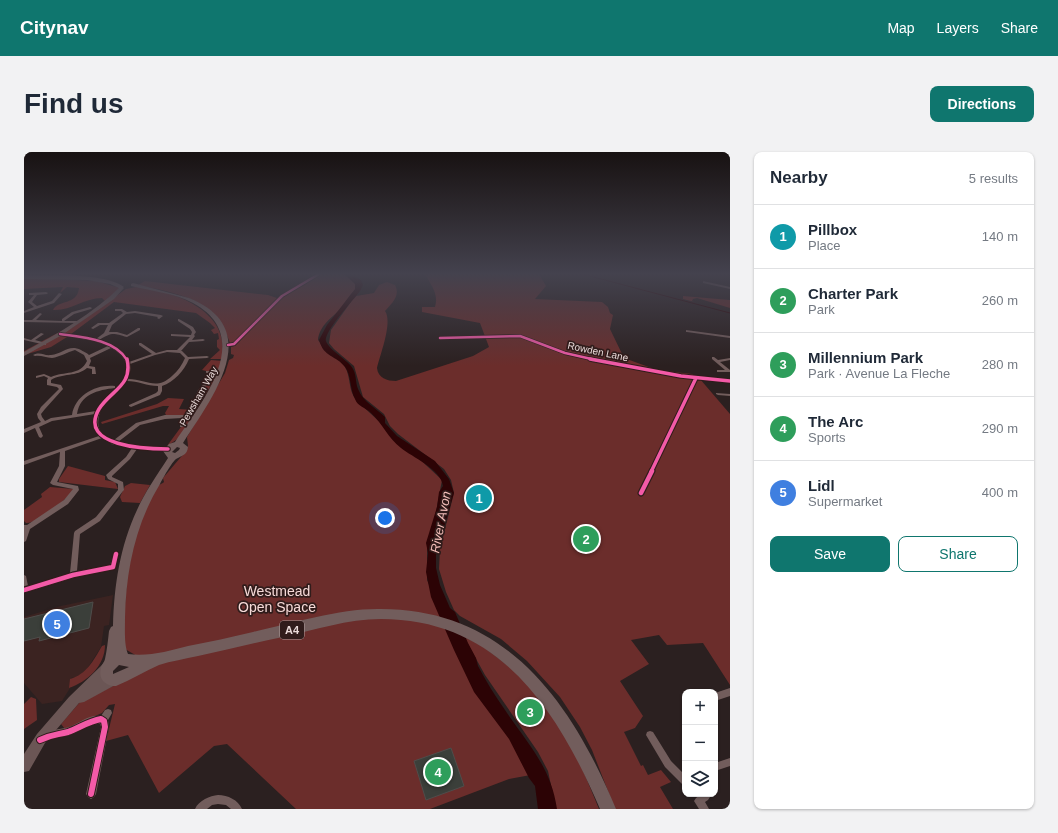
<!DOCTYPE html>
<meta charset="utf-8">
<style>
body{margin:0;font-family:Arial,sans-serif;background:#f2f2f3;color:#1f2937}
.controls{position:absolute;right:12px;bottom:12px;display:grid;overflow:hidden;border-radius:8px;box-shadow:0 1px 3px #0004}
.controls button{width:36px;height:36px;display:grid;place-items:center;padding:0;border:0;border-bottom:1px solid #e0e1e3;background:#fff;color:#1f2937;font:20px sans-serif}
.you{position:absolute;left:361px;top:366px;width:14px;height:14px;margin:-10px;border:3px solid #fff;border-radius:50%;background:#1a73e8;box-shadow:0 0 0 6px #1a73e833}
.badge{display:grid;place-items:center;width:26px;height:26px;border-radius:50%;background:#0f766e;color:#fff;font-size:13px;font-weight:700}
.pin{position:absolute;translate:-50% -50%;border:2px solid #fff;box-shadow:0 1px 4px #0006}
.list{margin:0;padding:0;list-style:none}
h2{display:flex;justify-content:space-between;align-items:center;height:52px;margin:0;padding:0 16px;font-size:17px}
h2 small{font-size:13px;font-weight:400;color:#747a83}
.list li{display:grid;grid-template-columns:26px 1fr auto;gap:12px;align-items:center;box-sizing:border-box;height:64px;padding:0 16px;border-top:1px solid #e0e1e3}
.list b{display:block;font-size:15px;white-space:nowrap}
.list p{margin:0;font-size:13px;white-space:nowrap;color:#747a83}
.list em{font-size:13px;font-style:normal;color:#747a83}
.actions{display:flex;gap:8px;padding:12px 16px}
.actions a{flex:1;padding:9px 0;border:1px solid #0f766e;border-radius:8px;text-align:center;font-size:14px;color:#0f766e}
.actions .main{background:#0f766e;color:#fff}
.icon{flex:none;width:22px;height:22px;fill:none;stroke:currentColor;stroke-width:2;stroke-linecap:round;stroke-linejoin:round}
.map{position:relative;flex:none;width:706px;height:657px;overflow:hidden;border-radius:8px}
header{display:flex;align-items:center;gap:24px;box-sizing:border-box;height:56px;padding:0 20px;background:#0f766e;color:#fff}
header strong{font-size:19px}
nav{display:flex;gap:22px;margin-inline-start:auto;font-size:14px}
.intro{display:flex;align-items:center;justify-content:space-between;box-sizing:border-box;height:96px;padding:0 24px}
h1{margin:0;font-size:28px}
.button{padding:10px 18px;border-radius:8px;background:#0f766e;color:#fff;font-size:14px;font-weight:700}
main{display:flex;gap:24px;padding:0 24px}
aside{flex:1;background:#fff;border-radius:8px;box-shadow:0 1px 3px #0004}
.map>svg:first-child{display:block}
.built{fill:#3b2321}
.green{fill:#6b2d2b}
.water{fill:#2c0305}
.lines{fill:none;stroke-linecap:round;stroke-linejoin:round}
.stream{stroke:#2c0305;stroke-width:1}
.building{fill:#3b3f3a;stroke:#4f4d4b}
.street{fill:#725d5c;fill-rule:evenodd}
.secondary{fill:#6b5655;fill-rule:evenodd}
.primary{fill:#725d5c;fill-rule:evenodd}
.cycleway-far3-casing{stroke:#301c1b;stroke-width:4}
.cycleway-far2-casing{stroke:#301c1b;stroke-width:5.5}
.cycleway-far1-casing{stroke:#301c1b;stroke-width:7}
.cycleway-casing{stroke:#301c1b;stroke-width:8}
.cycleway-far3{stroke:#f35aa7;stroke-width:2.5}
.cycleway-far2{stroke:#f35aa7;stroke-width:3.5}
.cycleway-far1{stroke:#f35aa7;stroke-width:4.5}
.cycleway{stroke:#f35aa7;stroke-width:6}
.labels{text-anchor:middle;stroke-width:3.5;stroke-linejoin:round;paint-order:stroke}
.far-street-label{font-size:10px;fill:#e8d9d8;stroke:#301c1b}
.shield{fill:#301c1b;stroke:#b1a09f;stroke-width:1}
.shield-label{font-size:11px;font-weight:bold;fill:#e8d9d8}
.water-label{font-size:13px;font-style:italic;fill:#f4beb9;stroke:#301c1b}
.near-park-label{font-size:14px;fill:#f7dad8;stroke:#301c1b}
</style>
<header>
<strong>Citynav</strong>
<nav><a>Map</a><a>Layers</a><a>Share</a></nav>
</header>
<div class="intro"><h1>Find us</h1><a class="button">Directions</a></div>
<main>
<div class="map">
<svg width="706" height="657" viewBox="0 0 706 657">
<rect width="100%" height="100%" fill="#2b2020"/>
<path class="built" d="M89,443L85,473L80,474L77,495L61,520L56,524L47,526L46,536L38,549L18,552L0,531V465L37,454Z"/>
<path class="green" d="M297,122H322L335,133C333,139 328,140 325,145C322,148 321,153 318,156C309,164 295,174 294,188C301,199 316,204 321,215C327,225 324,238 332,248L418,328L410,370L403,389V428L431,493L512,622L485,627L406,657H272L203,592L190,594L135,641L104,583L82,589L91,552L85,553L78,561L41,577L37,572L56,550L93,532L113,504L101,497L99,488C102,435 103,381 133,335C135,332 138,332 140,330L139,326L162,299L164,294L163,285L201,221L205,208L209,206L210,203L207,202V195L211,194L259,145Z
M401,122H515L522,134L511,147L578,150L584,155L586,161L589,163L586,177L600,206L633,218L668,222L676,227L706,262V533L679,491L643,493L635,483L607,488L625,512L596,529L619,564L611,576L600,580L617,614L619,613L624,623L637,618L647,630L636,635L649,657H591L568,598L556,575L536,545L503,509L477,487L436,464L430,458L422,440L415,417L416,397L430,341L427,328L420,317L374,282L366,274L360,262L339,245L330,214L310,197L305,191L307,178L329,147L332,144L350,141L355,133L363,130L371,133C377,144 367,152 361,159C369,170 356,203 353,216C354,226 363,229 372,229L449,204L465,195L456,171L398,160V155H411C415,142 407,133 401,122Z
M0,126L72,129L96,136L81,149L78,146C60,146 47,159 29,158C34,147 53,154 55,136L43,135L36,141L39,135L0,137Z
M121,129L244,143L253,146L243,157H244L211,190L206,191C191,146 155,142 114,133Z
M112,135C150,139 207,158 198,207H186L196,198L193,195V188L195,187L194,181L190,182L187,178L191,176L186,171L172,161L90,150L43,185L27,195L0,203V199C11,194 39,176 48,176L102,137Z
M659,144L706,148V156L673,146L669,147L668,149L671,150L659,147Z
M187,208L199,209L197,217L155,286L143,294L165,264L142,263L141,261L145,254H139L78,272L77,270L133,252L144,246L160,247L155,257L169,258C173,252 174,246 177,240C180,233 187,228 191,221L178,218Z
M44,314L81,324V328L91,330L94,337L35,330V327Z
M107,331L126,333L116,351L98,350L96,345L101,334Z
M26,335L50,337C44,347 13,372 2,371L0,369V358L18,345L17,342Z
M440,485L457,493L495,522L517,547L551,599L575,657H532L524,619L514,600L461,523Z
M81,493C81,514 63,530 45,536L46,527C63,522 69,509 78,494Z
M7,545L12,547L13,568L0,577V552Z"/>
<path class="water" d="M320,122H326L337,128L339,133L336,139C327,151 306,173 302,186C299,194 322,207 327,214C333,221 331,230 334,237C339,250 352,256 361,265V271L373,284L411,309L425,327L430,341L412,403V416L416,433L426,456L431,460L444,491L452,506L454,514C462,529 471,544 481,558C504,592 527,615 533,657H514L511,634L505,626L485,587L450,540L430,498L407,445L402,420L404,401L402,391L413,355L415,340L419,334C417,317 388,305 377,296C364,286 358,271 347,261C341,255 334,255 331,247C326,238 327,222 321,215C312,203 300,206 295,188L303,173L331,137V132Z"/>
<g class="lines">
<path class="stream" d="M558,122L706,161"/>
</g>
<path class="building" d="M69,450L65,476L15,489L16,485L0,489V467Z
M427,596L440,634L402,648L390,609Z"/>
<g class="lines">
<path class="street" d="M292,122H296L259,145L211,193L203,194V192L209,191L257,143Z
M679,129L706,135V137L679,131Z
M22,140L24,141L23,142L13,143L8,150L13,154L28,149L35,141L38,142L30,151L0,161V159L10,155L4,150L10,143H5V141Z
M66,155L68,156L67,157L50,162L40,169H54L55,170L53,171L0,170V168H8L16,161L18,162L12,168L38,169V167L48,160Z
M91,157H98L103,160L111,159L137,163L139,164L135,167L133,166L134,165L111,161L102,162L88,173L85,180H93L103,183L114,176H116V178L103,185C89,181 88,180 75,188C86,192 102,197 105,210L128,202L115,193V191H117L132,201L143,198H153L166,185L148,184H147V182L167,183L168,180L166,177L154,169V167H155L169,175L172,180L170,183L171,184L168,188L179,187L181,188L179,189L165,190L157,199H158L164,205L183,204L185,205L183,206L165,207C160,219 150,230 138,234V239L136,243L107,255L105,254V253L132,241L134,239V234C123,234 114,229 103,229C96,239 86,246 79,255C77,258 76,260 75,264C72,277 77,283 90,288L112,271L141,263H162L169,252L174,238L184,227L186,221H182V219H189L191,220L188,228L178,238L173,252L165,265H163L160,275H156V274L158,266L141,267L116,273L94,290L108,293L144,295L147,297L144,299L113,297L106,307L88,324V325L99,330L100,338L99,339L76,369L56,382L53,419L86,413L90,400L92,399L94,400L95,402L91,417L49,426L0,441V423L2,424L4,434L46,421L50,381L51,379L72,365L94,338V332L84,327L82,323L102,305L108,296L87,292V291L81,288L78,286L41,299V314L33,330L54,334L55,338L44,352L6,377L2,389L0,390V373H3L40,348L49,337L29,333L26,331L35,314L36,300L0,313V309L75,284C68,277 69,270 71,262L28,269L15,275L19,284L17,286L15,285L11,276L0,281V277L17,270L14,266L13,262L17,255L35,237L33,235L23,233V228L24,226L20,224L12,226V224L20,222L27,225C40,219 56,224 63,209L60,203L51,198C43,200 36,205 28,206C22,206 17,203 11,204L9,203C17,199 19,204 27,203C39,202 44,192 57,198C60,200 62,200 65,203L84,194L70,189L58,187L36,183L34,182C43,179 62,185 72,187L80,181L84,173H76L69,177L67,176L74,171H85L99,161L97,159H91ZM87,196C98,202 105,209 101,223C99,227 98,230 95,234C88,243 78,249 72,259L53,262C56,242 74,238 91,236V234C72,232 51,243 48,263L27,266L21,269L18,265L17,262L21,257L39,237L37,233L27,231V228C38,221 53,225 63,216L68,217V222H72L71,215L65,214L67,209L66,206ZM143,200L156,201L161,206C158,213 154,219 148,224C132,239 122,227 104,227L107,216L106,212L131,203Z
M662,178L706,184V186L663,180H662Z
M17,181L20,182L11,188L22,191V193L0,188V186L7,188Z
M496,183L542,200L566,206L657,223L706,228V230L657,225L566,208L540,202L496,185L416,187L414,186L416,185Z
M688,205H690L694,208L706,206V208L696,210L706,218V220H693V218H701L688,207Z
M692,241L706,242V244L694,243L692,242Z
M706,536V544L691,549V541Z
M84,557L87,558L88,561L84,568L85,575L72,642L70,645L67,647L64,645L62,642L77,575L76,572C65,571 57,579 46,583C39,585 31,585 24,588L21,587L20,584L21,581L23,580C30,577 38,577 45,575C56,571 65,562 77,564L81,558Z
M626,579L629,580L647,609L661,623V633L658,632L641,615L622,583L623,580Z
M706,606V614L691,619V611Z
M675,642H685L686,645L684,648L681,650L685,657H675L670,649L672,646L676,643Z
M194,643C204,643 214,648 218,657H207L202,653L194,652L188,653L183,657H171C175,648 186,644 194,643Z"/>
<path class="secondary" d="M96,135L100,136L90,147L38,183L0,204V200C33,182 70,161 96,135Z
M84,509L88,511L90,515L88,519L79,527L89,522L93,524L95,528L93,532L60,550L55,551L21,591L5,619L0,620V602L13,582L45,545L80,511Z"/>
<path class="primary" d="M0,123C25,124 80,120 100,135L97,137L86,132L63,128L0,127Z
M109,131L165,146C242,177 188,246 159,291L164,295C163,303 159,303 152,307C148,310 139,326 136,332C111,373 102,419 101,466C101,478 100,492 104,502C124,505 145,499 164,494C186,490 207,485 229,480C268,471 318,456 357,457C483,457 548,551 592,657H576C534,559 476,467 357,467C324,467 290,478 259,485C230,491 202,498 174,504C161,507 147,509 135,513C121,519 107,528 92,534C81,534 74,527 77,516C77,513 80,511 81,507C83,498 84,488 85,479L87,475L89,474C90,434 96,394 113,358C121,340 133,323 144,306L139,299L145,292L151,290C178,250 232,185 169,151C150,141 127,139 107,134V132ZM153,295L156,296L155,298L151,301L148,300ZM95,513L105,515L89,522V519Z"/>
<defs>
<path id="cycleway-far3" d="M36,182C57,185 91,187 103,208
M416,186L496,184L541,201L572,208
M204,193L210,192L258,144L295,122"/>
<path id="cycleway-far2" d="M103,207C109,234 87,238 75,257C53,295 124,297 144,297
M566,207L657,224L706,229
M627,320L672,226"/>
<path id="cycleway-far1" d="M617,341L628,319
M0,438L49,423L89,415L92,402"/>
<path id="cycleway" d="M16,588C28,582 33,583 44,580C55,576 65,569 77,567L80,569L81,575L67,642"/>
</defs>
<use href="#cycleway-far3" class="cycleway-far3-casing"/>
<use href="#cycleway-far2" class="cycleway-far2-casing"/>
<use href="#cycleway-far1" class="cycleway-far1-casing"/>
<use href="#cycleway" class="cycleway-casing"/>
<use href="#cycleway-far3" class="cycleway-far3"/>
<use href="#cycleway-far2" class="cycleway-far2"/>
<use href="#cycleway-far1" class="cycleway-far1"/>
<use href="#cycleway" class="cycleway"/>
</g>
<linearGradient id="sky" x2="0" y2="1"><stop stop-color="#181212"/><stop offset="0.57" stop-color="#44424e"/><stop offset="1" stop-color="#44424e" stop-opacity="0"/></linearGradient>
<rect width="706" height="214" fill="url(#sky)"/>
<g class="labels">
<g class="far-street-label">
<text transform="translate(574 199) rotate(12)" y="4">Rowden Lane</text>
<text transform="translate(174 244) rotate(-60)" y="4">Pewsham Way</text>
</g>
<rect class="shield" x="256" y="469" width="24" height="18" rx="3"/>
<g class="shield-label">
<text x="268" y="482">A4</text>
</g>
<g class="water-label">
<text transform="translate(416 370) rotate(-79)" y="5">River Avon</text>
</g>
<g class="near-park-label">
<text x="253" y="444">Westmead<tspan x="253" dy="16">Open Space</tspan></text>
</g>
</g>
</svg>
<div class="controls">
<button>+</button>
<button>−</button>
<button><svg class="icon" aria-label="layers" viewBox="0 0 24 24"><path d="M12 4l9 5-9 5-9-5zM3 14l9 5 9-5"/></svg></button>
</div>
<div class="you"></div>
<div class="pin badge" style="left:455px;top:346px;background:#0f9aa8">1</div>
<div class="pin badge" style="left:562px;top:387px;background:#2e9e5b">2</div>
<div class="pin badge" style="left:506px;top:560px;background:#2e9e5b">3</div>
<div class="pin badge" style="left:414px;top:620px;background:#2e9e5b">4</div>
<div class="pin badge" style="left:33px;top:472px;background:#3f7fe0">5</div>
</div>
<aside>
<h2>Nearby<small>5 results</small></h2>
<ul class="list">
<li><span class="badge" style="background:#0f9aa8">1</span><div><b>Pillbox</b><p>Place</p></div><em>140 m</em></li>
<li><span class="badge" style="background:#2e9e5b">2</span><div><b>Charter Park</b><p>Park</p></div><em>260 m</em></li>
<li><span class="badge" style="background:#2e9e5b">3</span><div><b>Millennium Park</b><p>Park · Avenue La Fleche</p></div><em>280 m</em></li>
<li><span class="badge" style="background:#2e9e5b">4</span><div><b>The Arc</b><p>Sports</p></div><em>290 m</em></li>
<li><span class="badge" style="background:#3f7fe0">5</span><div><b>Lidl</b><p>Supermarket</p></div><em>400 m</em></li>
</ul>
<div class="actions"><a class="main">Save</a><a>Share</a></div>
</aside>
</main>
